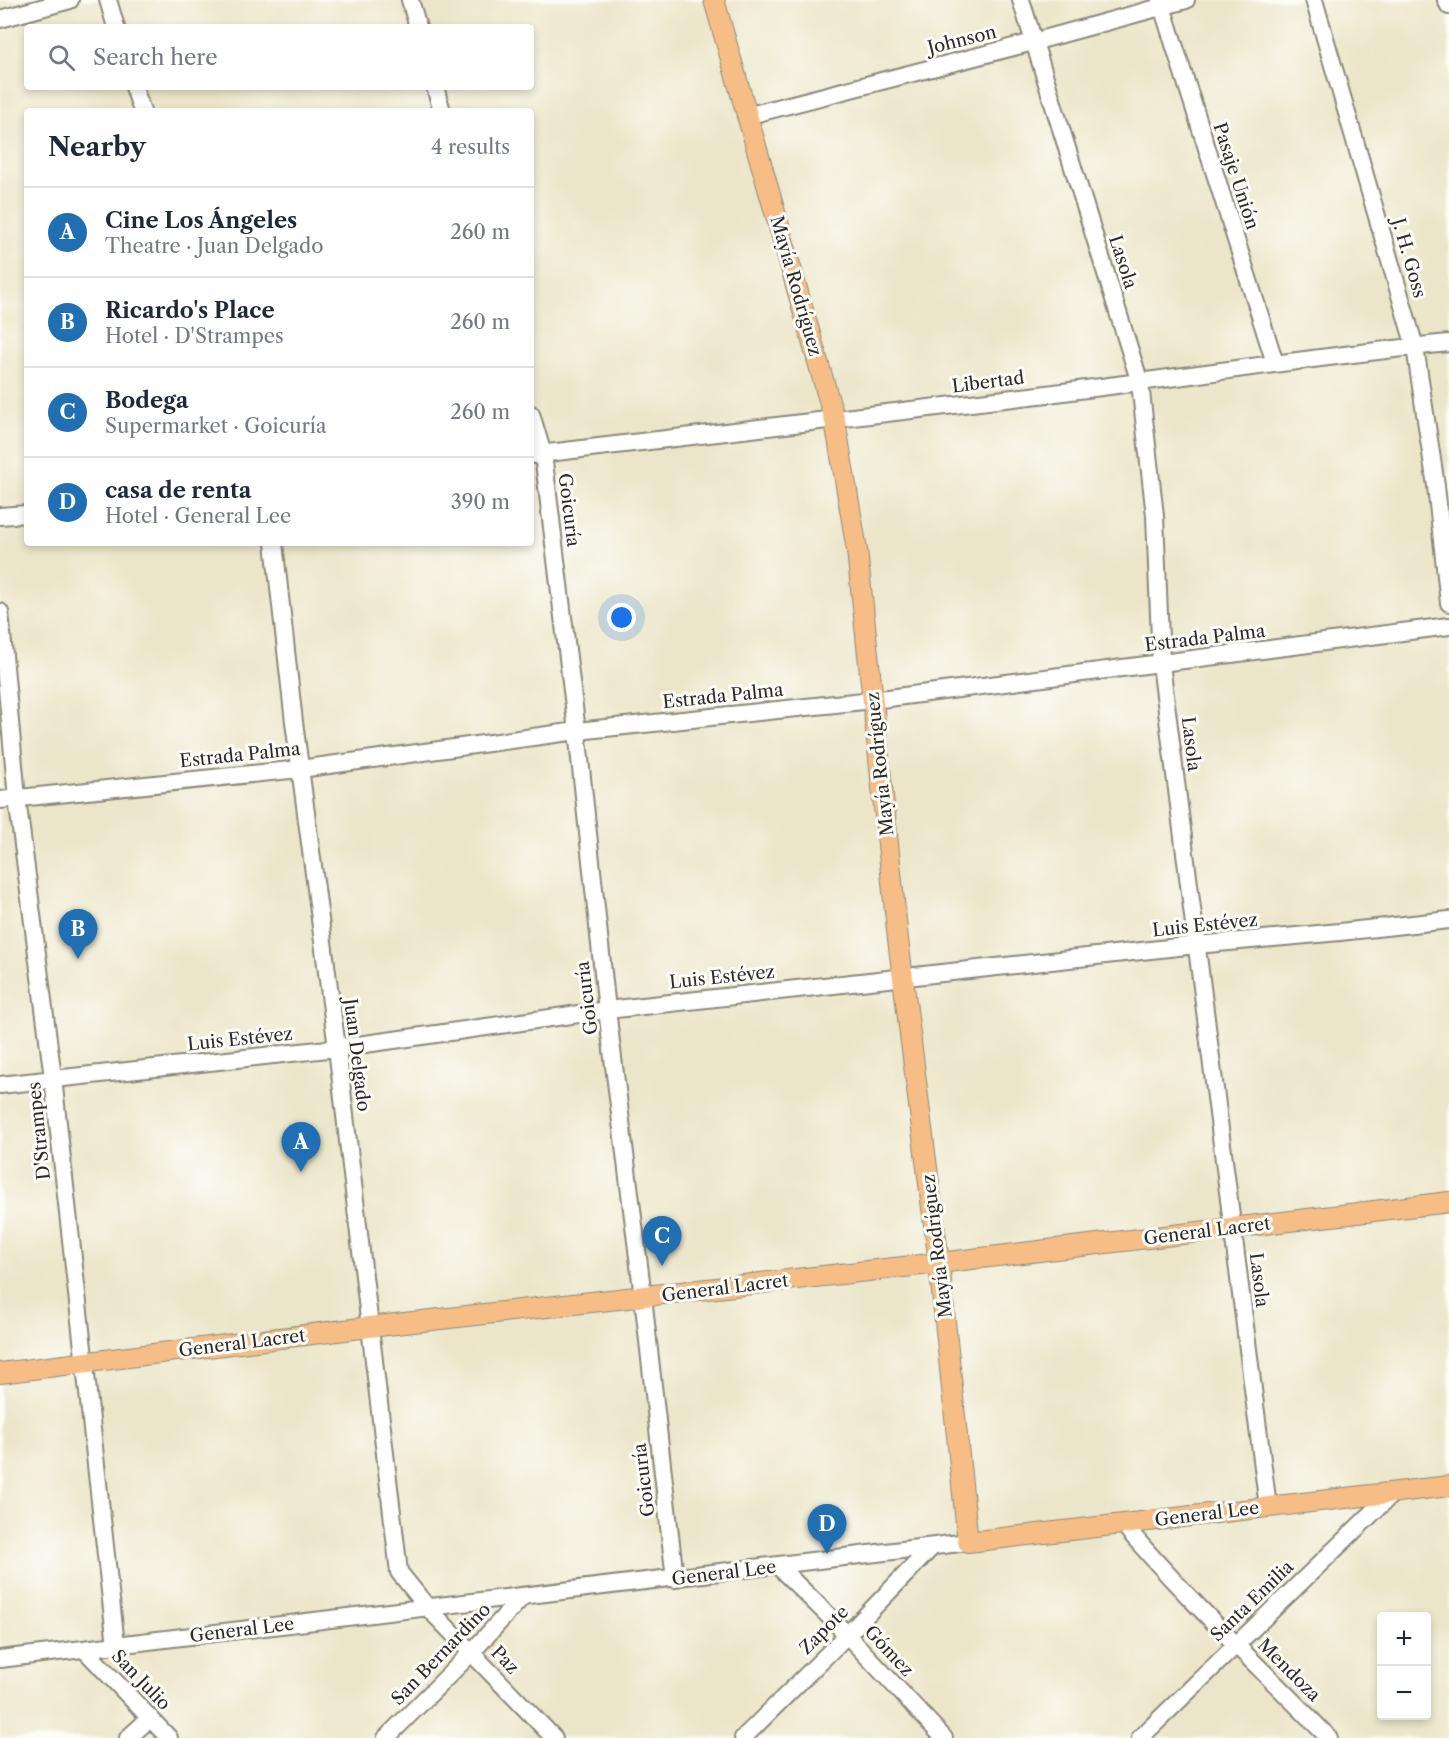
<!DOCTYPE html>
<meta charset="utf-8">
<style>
body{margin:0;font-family:"Libre Caslon Text",serif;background:#f6f6f7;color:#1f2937}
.controls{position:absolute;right:18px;bottom:18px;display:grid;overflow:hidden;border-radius:6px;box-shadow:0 3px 9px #0003}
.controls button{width:54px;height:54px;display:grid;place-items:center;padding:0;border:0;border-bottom:2px solid #e0e1e3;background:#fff;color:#1f2937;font:30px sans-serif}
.you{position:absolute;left:622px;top:618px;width:21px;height:21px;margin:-15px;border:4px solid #fff;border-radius:50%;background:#1a73e8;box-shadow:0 0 0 9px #1a73e833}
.badge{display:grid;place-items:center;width:39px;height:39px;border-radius:50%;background:#1f6fb2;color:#fff;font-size:20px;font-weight:700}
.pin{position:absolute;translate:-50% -50px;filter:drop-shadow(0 2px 3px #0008)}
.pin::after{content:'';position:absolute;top:32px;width:21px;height:18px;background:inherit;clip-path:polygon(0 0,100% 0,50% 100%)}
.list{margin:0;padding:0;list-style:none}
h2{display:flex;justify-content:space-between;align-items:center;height:78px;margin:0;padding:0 24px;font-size:26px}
h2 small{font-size:20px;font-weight:400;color:#747a83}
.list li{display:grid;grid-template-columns:39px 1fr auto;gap:18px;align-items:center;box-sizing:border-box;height:90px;padding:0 24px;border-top:2px solid #e0e1e3}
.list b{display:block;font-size:22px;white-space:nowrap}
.list p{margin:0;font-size:20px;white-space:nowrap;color:#747a83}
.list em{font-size:20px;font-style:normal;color:#747a83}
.icon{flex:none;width:33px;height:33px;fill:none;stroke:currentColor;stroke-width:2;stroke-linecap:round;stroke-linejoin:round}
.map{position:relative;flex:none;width:1449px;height:1738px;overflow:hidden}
.search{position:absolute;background:#fff;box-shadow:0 3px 9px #0003;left:24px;top:24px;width:510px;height:66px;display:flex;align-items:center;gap:15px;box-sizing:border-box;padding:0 21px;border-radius:6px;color:#747a83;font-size:22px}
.panel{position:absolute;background:#fff;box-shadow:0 3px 9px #0003;left:24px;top:108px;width:510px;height:438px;border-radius:6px}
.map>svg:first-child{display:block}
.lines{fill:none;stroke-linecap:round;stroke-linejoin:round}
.minor-casing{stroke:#8b887a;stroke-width:20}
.major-casing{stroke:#8b887a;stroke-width:22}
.minor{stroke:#fff;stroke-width:16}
.major{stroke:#f6be86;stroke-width:20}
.labels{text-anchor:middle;stroke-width:6;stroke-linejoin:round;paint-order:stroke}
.street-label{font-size:18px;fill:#2b2b2b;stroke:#fdfcf7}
</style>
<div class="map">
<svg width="1449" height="1738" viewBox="0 0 1449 1738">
<rect width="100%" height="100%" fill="#fdfcf7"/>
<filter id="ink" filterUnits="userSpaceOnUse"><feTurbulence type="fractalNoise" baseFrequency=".0167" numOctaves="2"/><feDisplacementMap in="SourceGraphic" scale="12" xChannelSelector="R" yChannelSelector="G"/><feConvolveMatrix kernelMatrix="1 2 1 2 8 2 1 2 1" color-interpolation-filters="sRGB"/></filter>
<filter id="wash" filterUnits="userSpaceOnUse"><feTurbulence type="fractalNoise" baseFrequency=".008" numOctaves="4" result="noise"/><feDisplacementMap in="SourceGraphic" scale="24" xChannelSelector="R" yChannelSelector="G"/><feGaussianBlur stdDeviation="1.35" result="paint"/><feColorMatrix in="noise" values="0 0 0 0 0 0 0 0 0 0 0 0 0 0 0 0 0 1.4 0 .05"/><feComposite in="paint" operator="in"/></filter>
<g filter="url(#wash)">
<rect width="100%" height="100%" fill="#ebe6c9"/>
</g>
<g filter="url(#ink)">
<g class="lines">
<defs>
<path id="minor" d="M108,0L116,27
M410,0L418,27
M1021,0L1140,383L1155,516L1161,664L1268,1507
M1160,0L1275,363
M1314,0L1415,347L1436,486L1449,603
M1446,0L1449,6
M0,19L70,0
M134,87L142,111
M435,87L442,111
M746,116L1033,42L1186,0
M531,414L543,454L577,731L607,1010L643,1297L675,1579
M531,455C700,434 870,416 1039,395C1176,378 1312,357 1449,343
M0,516L27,514
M274,543L294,722L337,1048L399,1572L428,1608L554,1738
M0,612L17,798L53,1078L116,1645
M0,800L300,769L577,731L873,700L1449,626
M0,1085L337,1048L607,1010L1196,945L1340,932L1449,920
M1123,1524C1187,1600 1260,1667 1329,1738
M778,1566L832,1619L944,1738
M84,1649L169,1738
M0,1659L968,1542
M128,1738L150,1718
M386,1738L471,1653L522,1597
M743,1738L847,1635L931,1548
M1140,1738L1393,1493"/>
<path id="major" d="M714,0L835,421L857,550L898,939L939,1263L968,1542L1449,1486
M0,1373L369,1327L939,1263L1449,1202"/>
</defs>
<use href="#minor" class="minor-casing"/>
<use href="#major" class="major-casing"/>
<use href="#minor" class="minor"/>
<use href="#major" class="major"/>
</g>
</g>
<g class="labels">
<g class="street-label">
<text transform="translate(962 40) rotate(-14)" y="6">Johnson</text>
<text transform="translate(1236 176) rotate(72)" y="6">Pasaje Unión</text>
<text transform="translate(1409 258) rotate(74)" y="6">J. H. Goss</text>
<text transform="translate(1123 262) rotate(72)" y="6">Lasola</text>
<text transform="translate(796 286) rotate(74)" y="6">Mayía Rodríguez</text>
<text transform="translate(988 382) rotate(-7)" y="6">Libertad</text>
<text transform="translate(569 510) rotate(83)" y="6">Goicuría</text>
<text transform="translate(1205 638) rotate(-7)" y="6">Estrada Palma</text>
<text transform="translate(723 696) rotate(-6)" y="6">Estrada Palma</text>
<text transform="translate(1191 744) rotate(83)" y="6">Lasola</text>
<text transform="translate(240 755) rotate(-6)" y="6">Estrada Palma</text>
<text transform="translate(880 764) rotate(-96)" y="6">Mayía Rodríguez</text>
<text transform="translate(1205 925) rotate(-6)" y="6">Luis Estévez</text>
<text transform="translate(722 977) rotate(-6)" y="6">Luis Estévez</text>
<text transform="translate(587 998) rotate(-97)" y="6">Goicuría</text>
<text transform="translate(240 1039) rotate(-6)" y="6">Luis Estévez</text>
<text transform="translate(357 1055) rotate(83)" y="6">Juan Delgado</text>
<text transform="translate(39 1131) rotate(-96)" y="6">D'Strampes</text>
<text transform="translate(1207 1231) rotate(-7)" y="6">General Lacret</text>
<text transform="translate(937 1246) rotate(-97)" y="6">Mayía Rodríguez</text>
<text transform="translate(1259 1280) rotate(83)" y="6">Lasola</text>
<text transform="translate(725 1288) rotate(-7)" y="6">General Lacret</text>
<text transform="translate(242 1343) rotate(-7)" y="6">General Lacret</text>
<text transform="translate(644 1480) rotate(-97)" y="6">Goicuría</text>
<text transform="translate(1207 1514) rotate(-7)" y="6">General Lee</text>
<text transform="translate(724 1573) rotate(-7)" y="6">General Lee</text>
<text transform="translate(1252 1601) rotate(-44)" y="6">Santa Emilia</text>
<text transform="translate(242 1630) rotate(-7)" y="6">General Lee</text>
<text transform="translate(824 1630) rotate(-45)" y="6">Zapote</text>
<text transform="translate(889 1651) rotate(47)" y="6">Gómez</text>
<text transform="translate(441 1654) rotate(-46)" y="6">San Bernardino</text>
<text transform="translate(505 1660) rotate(46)" y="6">Paz</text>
<text transform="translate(1289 1670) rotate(45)" y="6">Mendoza</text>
<text transform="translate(141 1680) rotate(46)" y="6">San Julio</text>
</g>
</g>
</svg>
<div class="controls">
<button>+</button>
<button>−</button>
</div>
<div class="you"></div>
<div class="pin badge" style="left:301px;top:1172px">A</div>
<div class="pin badge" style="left:78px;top:959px">B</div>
<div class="pin badge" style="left:662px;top:1266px">C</div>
<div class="pin badge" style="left:827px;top:1554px">D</div>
<div class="search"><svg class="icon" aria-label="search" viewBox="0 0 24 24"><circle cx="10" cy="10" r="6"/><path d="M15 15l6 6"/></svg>Search here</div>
<section class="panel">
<h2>Nearby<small>4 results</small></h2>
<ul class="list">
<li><span class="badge">A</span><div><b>Cine Los Ángeles</b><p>Theatre · Juan Delgado</p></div><em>260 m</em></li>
<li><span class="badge">B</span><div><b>Ricardo's Place</b><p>Hotel · D'Strampes</p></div><em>260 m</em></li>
<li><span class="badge">C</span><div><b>Bodega</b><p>Supermarket · Goicuría</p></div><em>260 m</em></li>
<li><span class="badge">D</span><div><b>casa de renta</b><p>Hotel · General Lee</p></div><em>390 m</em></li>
</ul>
</section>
</div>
